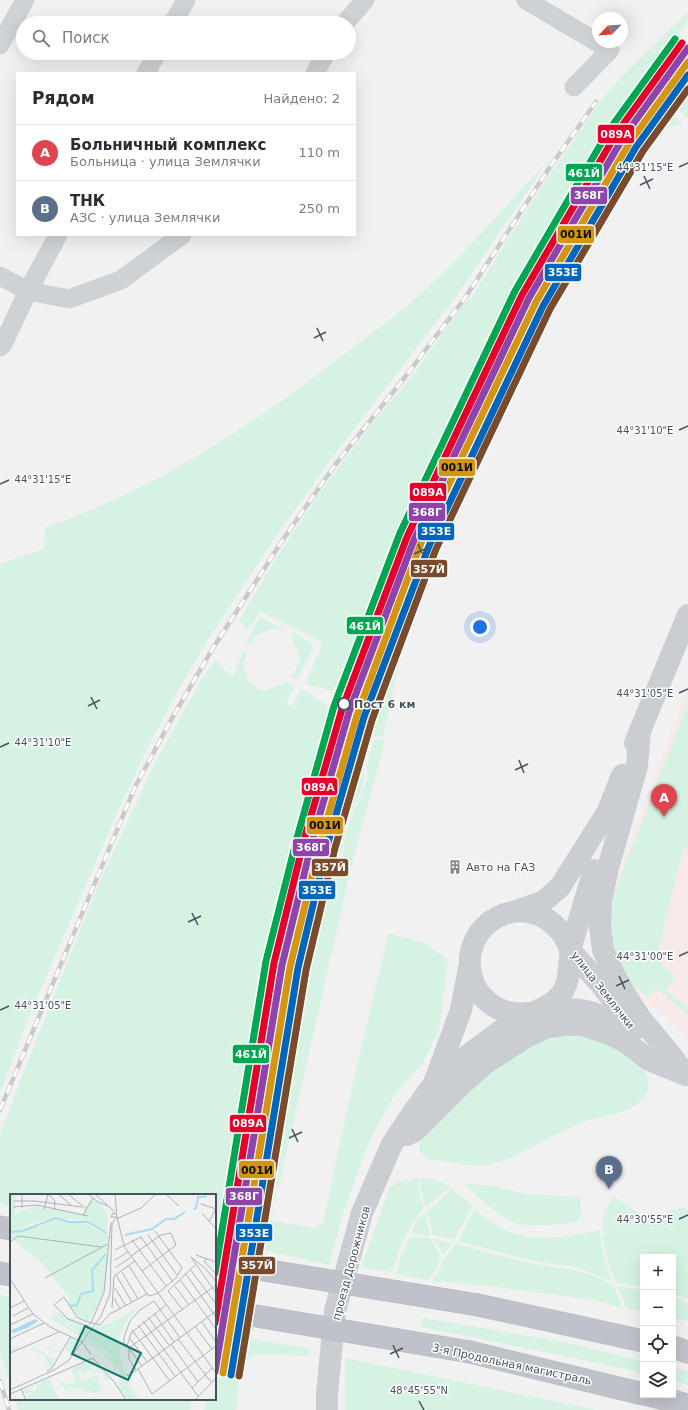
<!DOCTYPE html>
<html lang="ru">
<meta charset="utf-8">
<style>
body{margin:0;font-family:"DejaVu Sans",sans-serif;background:#f2f2f3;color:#2b2b33}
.controls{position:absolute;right:12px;bottom:12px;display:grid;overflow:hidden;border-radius:0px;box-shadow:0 4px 16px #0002}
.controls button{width:36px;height:36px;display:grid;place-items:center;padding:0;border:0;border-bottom:1px solid #e1e1e2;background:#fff;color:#2b2b33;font:20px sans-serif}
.compass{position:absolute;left:592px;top:12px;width:36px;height:36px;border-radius:50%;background:#fff;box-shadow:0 4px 16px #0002;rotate:245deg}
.you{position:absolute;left:480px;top:627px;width:14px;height:14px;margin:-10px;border:3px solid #fff;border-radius:50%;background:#1a73e8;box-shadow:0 0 0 6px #1a73e833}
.badge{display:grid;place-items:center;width:26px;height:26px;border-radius:50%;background:#7c3aed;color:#fff;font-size:13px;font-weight:700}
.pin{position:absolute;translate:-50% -33px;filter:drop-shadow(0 1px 2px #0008)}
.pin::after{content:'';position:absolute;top:21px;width:14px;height:12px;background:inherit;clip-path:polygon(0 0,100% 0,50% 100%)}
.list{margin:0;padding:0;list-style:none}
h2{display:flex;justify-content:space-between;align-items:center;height:52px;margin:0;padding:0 16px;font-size:17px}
h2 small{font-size:13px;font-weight:400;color:#7c7c81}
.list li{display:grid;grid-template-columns:26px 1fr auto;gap:12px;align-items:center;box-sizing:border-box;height:56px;padding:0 16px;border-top:1px solid #e1e1e2}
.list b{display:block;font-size:15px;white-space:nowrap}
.list p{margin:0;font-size:13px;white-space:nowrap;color:#7c7c81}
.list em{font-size:13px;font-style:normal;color:#7c7c81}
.icon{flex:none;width:22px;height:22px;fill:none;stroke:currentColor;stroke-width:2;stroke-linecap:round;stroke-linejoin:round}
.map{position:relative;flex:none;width:688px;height:1410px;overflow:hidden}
.search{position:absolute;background:#fff;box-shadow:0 4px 16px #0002;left:16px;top:16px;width:340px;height:44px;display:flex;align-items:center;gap:10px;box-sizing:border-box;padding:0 14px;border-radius:22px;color:#7c7c81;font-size:15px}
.panel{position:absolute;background:#fff;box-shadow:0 4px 16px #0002;left:16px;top:72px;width:340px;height:164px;border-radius:0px}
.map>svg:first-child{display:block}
.medical{fill:#f8eae8}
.green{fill:#d5f2e2}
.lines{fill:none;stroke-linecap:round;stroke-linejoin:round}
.highway-casing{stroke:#b6bac1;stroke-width:23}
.minor{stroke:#cfd2d5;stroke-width:19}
.major{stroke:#cacdd2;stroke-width:22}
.highway{stroke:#bfc3c9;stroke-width:22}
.rail-casing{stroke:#c8cacc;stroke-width:4.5}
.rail{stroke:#fff;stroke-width:3;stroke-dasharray:9;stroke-linecap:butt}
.highway-bridge-casing{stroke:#b6bac1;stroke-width:23;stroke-linecap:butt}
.highway-bridge{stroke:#bfc3c9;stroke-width:22}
.rail-1-casing{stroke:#fff;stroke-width:10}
.rail-2-casing{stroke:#fff;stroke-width:10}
.rail-3-casing{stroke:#fff;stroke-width:10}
.rail-4-casing{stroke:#fff;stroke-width:10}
.rail-5-casing{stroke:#fff;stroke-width:10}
.rail-6-casing{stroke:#fff;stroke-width:10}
.rail-1{stroke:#8e44ad;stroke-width:7}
.rail-2{stroke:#d49513;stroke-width:7}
.rail-3{stroke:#e4002b;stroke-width:7}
.rail-4{stroke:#0065bd;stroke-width:7}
.rail-5{stroke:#00a651;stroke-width:7}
.rail-6{stroke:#7a4b2a;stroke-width:7}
.ticks{fill:none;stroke:#47525f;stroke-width:1.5}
.stop-dot{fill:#fff;stroke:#47525f;stroke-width:2}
.labels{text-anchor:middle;stroke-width:3;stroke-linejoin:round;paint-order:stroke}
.stop-label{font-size:11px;font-weight:bold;fill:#47525f;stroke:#fff;text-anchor:start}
.poi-label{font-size:11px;fill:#47525f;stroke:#fff;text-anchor:start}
.street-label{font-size:11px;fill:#47525f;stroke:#fff}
.inset-river{fill:none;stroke:#a7dcf2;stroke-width:2}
.inset-road{fill:none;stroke:#aeb1b7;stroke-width:1}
.view{fill:#0f766e;fill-opacity:0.15;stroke:#0f766e;stroke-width:2}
.inset-edge{fill:none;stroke:#47525f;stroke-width:2}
.ticks-label{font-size:10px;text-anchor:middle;fill:#47525f;stroke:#fff;stroke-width:3;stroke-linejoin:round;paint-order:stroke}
.line-badge{stroke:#fff;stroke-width:1.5}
.badge-label{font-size:11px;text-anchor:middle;font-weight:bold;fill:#fff}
.pale-badge-label{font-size:11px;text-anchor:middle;font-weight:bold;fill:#111}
</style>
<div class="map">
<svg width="688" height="1410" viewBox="0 0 688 1410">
<rect width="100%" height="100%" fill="#f2f1f1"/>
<path class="medical" d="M688,687V1036L630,987L609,900Z"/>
<path class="green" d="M688,12V21L618,117L592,157L510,293L488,337L418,487L379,581L350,659L333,691L305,684L322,646L321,641L260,611L248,630L239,620L274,562L321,491L384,409L412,376L463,305L473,297L474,293L541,188L602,99L626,72Z
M688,70V118L667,99Z
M659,103L682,123L660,131L648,146L631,141Z
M624,147L637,149L638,160L620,184L555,297L536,323L486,424L468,467L433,543L413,533L434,480L483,383L521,302L549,274Z
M547,162L458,294L337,451L279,532L209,638L176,694L148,747L117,813L30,1014L0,1093V564L43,549L46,527C155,490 251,426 342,356C376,330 411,305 442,274C478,238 512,199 547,162Z
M425,544L433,548L406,630L383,736L373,737L364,766V782L360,793L345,826L342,838L343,846L340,855L333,866L327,893L321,906L316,928L310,943L300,1015L292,1049L282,1111L276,1137L273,1181L276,1193L271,1221L316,1228L323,1223L353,1082L389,933L425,943L448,960L440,1027L423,1063L398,1090L382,1116L369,1142L345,1207L329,1265L241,1245C270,1053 303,861 368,679C375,660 381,642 388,623C399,596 412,570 425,544Z
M259,617L289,632L273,628L255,636L250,645L246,643Z
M293,632L314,646L298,679L291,677L301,659L291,636Z
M243,651L247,654L243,664L248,680L259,690L265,691L286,682L294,687L286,704L292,707L301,689L328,706L311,782L284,878L263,960L236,1129L215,1239V1195H11V1206L0,1204V1134L24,1071L99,883L150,773L201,680L216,660C222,666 227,673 233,677Z
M688,702V846L683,849L657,957L675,978L666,990L688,1008V1015L656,988L648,998L630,982L611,946L610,904Z
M374,740H385L350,872L279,1186L275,1181L278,1139L305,1002L311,950L313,942L319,929L324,904L330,892L335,868L342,859L344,850L345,835L351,819L367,780V766Z
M560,1031L606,1040L644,1069L648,1079V1090L642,1101L630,1109L619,1113L585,1121L552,1136L510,1158L492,1164L476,1166L429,1159L419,1151V1144L447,1110L516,1050Z
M418,1178L419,1193L424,1208C408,1227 399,1248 392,1272L361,1268L389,1189L396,1182Z
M428,1178L442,1182L450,1187L426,1207L421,1192L420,1179Z
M463,1183L499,1187L525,1194L580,1197C582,1207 582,1213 577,1222C564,1224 527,1228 515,1223C498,1217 477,1195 463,1183Z
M452,1189L473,1206L454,1239L433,1235L427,1212Z
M614,1196L645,1218L683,1207L688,1210V1299L673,1294V1257H643V1287L616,1283L608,1262L603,1240L604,1212Z
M475,1209C515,1246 550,1241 600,1230C601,1248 606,1265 612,1282L590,1272L574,1267L528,1260L458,1241Z
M425,1213L430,1236L411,1234L417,1221Z
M410,1237L430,1238L441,1256L436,1268L428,1280L396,1274L400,1259Z
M433,1238L452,1244L443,1254Z
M456,1244L528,1263L572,1270L592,1275L613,1285L620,1300L621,1308L595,1300L489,1286L431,1281L439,1271L444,1259Z
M617,1286L643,1290V1312L625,1308L624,1301Z
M0,1295L11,1297V1387L0,1353Z
M673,1297L688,1303V1321L673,1318Z
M422,1318L564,1342L643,1361V1373L564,1356L421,1327Z
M219,1333L267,1342L311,1348L309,1356L258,1354L240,1363L236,1410H204L206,1399H215V1352Z
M345,1358L597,1410H345Z
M673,1368L688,1372V1385L673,1380Z
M15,1399H191L190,1410H18Z"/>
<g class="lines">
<defs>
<path id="highway" d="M0,1227L11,1229
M0,1273L11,1275
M478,1305L643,1341
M673,1347L688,1352
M470,1352L643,1394
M649,1395L688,1405"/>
</defs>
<use href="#highway" class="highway-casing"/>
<path class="minor" d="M526,0L610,50L574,87
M173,23L186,0
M345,23L365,0
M0,45L25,0
M146,73L157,53
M315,73L326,53
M0,276L28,291L69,299L121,280L182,235
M0,347L3,344L28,291L58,235"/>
<path class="major" d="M640,730L637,766L608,868L601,900L600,927L603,950L612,970L623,991L641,1019L667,1050L686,1075
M635,743L688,615
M594,870L570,950L602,986L622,1012
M516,911L544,901L560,887L608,811L622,775
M535,1012C557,1002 568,993 569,968C569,962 571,955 570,950C568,943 564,936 560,931C524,887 457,923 472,978C474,987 480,995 487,1001C516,1027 551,1003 586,1011C601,1014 619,1024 634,1030
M434,1083L461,1010L469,968
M407,1135L415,1131L463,1083L486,1063L526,1037L545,1028L564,1025H583L607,1033L627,1043L649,1060L686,1075
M327,1410V1393L335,1311L362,1213L392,1144L412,1114L433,1085L464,1058L505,1028L522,1014"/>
<use href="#highway" class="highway"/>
<defs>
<path id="rail" d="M0,1110L135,787L171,720L213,648L284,538L335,465L405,377L465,298L550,167L596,102
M0,1381L9,1410"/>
</defs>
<use href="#rail" class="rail-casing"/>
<use href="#rail" class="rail"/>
<defs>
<path id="highway-bridge" d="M215,1262L478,1305
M215,1309L470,1352"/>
</defs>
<use href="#highway-bridge" class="highway-bridge-casing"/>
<use href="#highway-bridge" class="highway-bridge"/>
<defs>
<path id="rail-1" d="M215,1372L282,965L312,842L349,712L414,540L529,298L623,138L688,48"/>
<path id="rail-2" d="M223,1373L290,967L320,844L357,715L421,543L536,302L630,142L688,62"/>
<path id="rail-3" d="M215,1323L274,963L304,840L342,709L407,537L522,295L616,134L682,43"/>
<path id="rail-4" d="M231,1375L298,968L327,846L364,717L429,546L543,306L636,147L688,75"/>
<path id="rail-5" d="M215,1273L266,961L297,838L334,706L400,533L515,291L609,130L675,39"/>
<path id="rail-6" d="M239,1376L306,970L335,848L372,720L436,549L550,309L643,151L688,89"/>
</defs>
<use href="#rail-1" class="rail-1-casing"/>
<use href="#rail-2" class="rail-2-casing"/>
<use href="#rail-3" class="rail-3-casing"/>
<use href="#rail-4" class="rail-4-casing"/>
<use href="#rail-5" class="rail-5-casing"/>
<use href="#rail-6" class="rail-6-casing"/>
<use href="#rail-1" class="rail-1"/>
<use href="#rail-2" class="rail-2"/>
<use href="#rail-3" class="rail-3"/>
<use href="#rail-4" class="rail-4"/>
<use href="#rail-5" class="rail-5"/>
<use href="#rail-6" class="rail-6"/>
</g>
<path class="ticks" d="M679,167L688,163M644,176L650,189M640,185L653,179M317,328L323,341M314,338L326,332M679,430L688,426M0,484L9,480M418,544L424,557M414,554L427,548M679,693L688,689M91,697L97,709M88,706L100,700M0,747L9,743M519,760L524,773M515,770L528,764M192,913L198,925M188,922L201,916M679,956L688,952M619,976L625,989M616,986L629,980M0,1010L9,1006M292,1129L298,1142M289,1138L302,1132M679,1219L688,1215M393,1345L399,1358M390,1354L403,1348M419,1401L424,1410"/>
<defs>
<symbol id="building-bare" viewBox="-9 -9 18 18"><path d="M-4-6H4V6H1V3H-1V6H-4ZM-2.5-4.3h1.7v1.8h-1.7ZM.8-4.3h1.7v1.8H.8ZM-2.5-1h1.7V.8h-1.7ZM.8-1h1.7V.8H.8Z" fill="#838a92" stroke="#fff" stroke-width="2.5" paint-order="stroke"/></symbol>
</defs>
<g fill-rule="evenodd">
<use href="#building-bare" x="445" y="857" width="20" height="20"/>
</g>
<circle class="stop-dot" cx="344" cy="704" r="6"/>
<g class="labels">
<g class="stop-label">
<text x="354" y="708">Пост 6 км</text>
</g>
<g class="poi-label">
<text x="466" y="871">Авто на ГАЗ</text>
</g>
<g class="street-label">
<text transform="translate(603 990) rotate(52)" y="4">улица Землячки</text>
<text transform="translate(351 1263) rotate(-75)" y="4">проезд Дорожников</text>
<text transform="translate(512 1364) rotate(12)" y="4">3-я Продольная магистраль</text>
</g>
</g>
<g transform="translate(10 1194)">
<rect width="206" height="206" fill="#f2f1f1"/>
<path d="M0,0H6L5,19L27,12L72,21L75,13L83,4L92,11L98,21L97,37L79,27L46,24L20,30L5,38L0,37ZM43,26L77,30L99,42L95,98L79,127L70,125L62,116L58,102L33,70L0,43V41L22,32L30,33ZM131,111L117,125L109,144L110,163L118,188L111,175L106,170L114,181L128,206H117L107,189L113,186L108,174L78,147L76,149L85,158L74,148L77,145L102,165L97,158L77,144L85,133L103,128ZM40,115L50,124L61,130L70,132L54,126L42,116L81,133L74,142L51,126ZM44,120L55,130L74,142L71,146L72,143L39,124ZM61,144L70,147L61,159L55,155ZM7,150H8L9,154L22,151L24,155L35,158L38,152L48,157L50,155L51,157L48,159L38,153L34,160L43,165L46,163L41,173L33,161L24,157L21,151L0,159L1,154L8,153ZM82,165L100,185L95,186L93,178L88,180L91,178L85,175H87L85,171L80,173L86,178L82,179L80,176L72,181L70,178L73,174L65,179L69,178L71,187L74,185L75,188L79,185H75L88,181L91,196L83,200L81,197L75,198L72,194H59V196L68,197H62L61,201V197H56L54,192L47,190L54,188L59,193L58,188L61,190L66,187L61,175L76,168L79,175L78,169L84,170L79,167ZM39,184L49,206H21L19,204L17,206V202L23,199L14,200L18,197L17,195L14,199L13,196L17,193L23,198L26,196L25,191Z" fill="#d5f2e2"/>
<path d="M25,125L28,127L19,133L4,139L0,137Z" fill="#a7dcf2"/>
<path class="inset-river" d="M183,15L186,14L188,3H195L197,0M0,38L12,37L46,24L59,28H78L97,39M115,41L142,35L156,25H164L175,18M59,112L67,111L71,100L83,97L82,76L96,60"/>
<path class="inset-road" d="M12,0V14M48,0L61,11M58,0L75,14M78,0L88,8L98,12M85,0L105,18M105,0L107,23H101L103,19L106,20M156,0L169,12M4,7H24L72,13M191,10L206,15M3,13L27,11L78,22M34,15L38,0L45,7L44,16M192,19L206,35M73,21L83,4M107,23L114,52L206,179M106,25L131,14L146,0M101,28L94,98L81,129L77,132L58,125L44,111L54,103L67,123L70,125L81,129H83L90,131L100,120L137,100L140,102L148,99L166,84L172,74L145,37M199,28L206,14M138,41L167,81M122,46L156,92M0,48L8,42L91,53M105,56L131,43L163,88M186,61L206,68M121,62L151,41L161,39L166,51L132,77M181,63L206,99M181,63L196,75L206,88M197,65L194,67L206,80M105,66L118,58M119,72L137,100M105,74L121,63M180,75L206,110M112,78L128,105M175,79L206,123M106,81L122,108M35,84L98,50M0,85L23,120L40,133L72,148L81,161M170,86L206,135M165,92L179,111M105,94L116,112M104,104L110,115M0,114L14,107M102,114L104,82L125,67M173,116L158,97L185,71M144,119L164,148M3,122L18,114M138,123L159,151M133,127L188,202M192,128L206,148M0,131L23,120M128,131L165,182M185,132L202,155M122,136L159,186M119,143L137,168M0,145L34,129M168,145L201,188M161,150L188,188M117,151L114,150V143L120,127L130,116L144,107L170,144M119,154L206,91M119,154V165L126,176M0,159L49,138M132,172L117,152L121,139L156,111M128,175L142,200L206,152M37,177L42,174L61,142M117,180L118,182L124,178L206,117M182,194L202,174M11,195L16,206M0,196L44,176L58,167L91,122L100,100L102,30L105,25M0,200L83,164L105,189L116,206M185,206L206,184"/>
<path class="view" d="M75,132L131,159L118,186L62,160Z"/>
<rect width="206" height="206" class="inset-edge"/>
</g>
<g class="ticks-label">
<text x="645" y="171">44°31'15"E</text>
<text x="645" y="434">44°31'10"E</text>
<text x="43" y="483">44°31'15"E</text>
<text x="645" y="697">44°31'05"E</text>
<text x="43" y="746">44°31'10"E</text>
<text x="645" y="960">44°31'00"E</text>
<text x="43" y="1009">44°31'05"E</text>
<text x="645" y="1223">44°30'55"E</text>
<text x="419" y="1394">48°45'55"N</text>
</g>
<g class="line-badge">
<rect x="597" y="124" width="38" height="20" rx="4" fill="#e4002b"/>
<rect x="565" y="163" width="38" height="19" rx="4" fill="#00a651"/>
<rect x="570" y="186" width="38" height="19" rx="4" fill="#8e44ad"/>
<rect x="557" y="225" width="38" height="19" rx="4" fill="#d49513"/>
<rect x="544" y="263" width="38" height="19" rx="4" fill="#0065bd"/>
<rect x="438" y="458" width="38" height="19" rx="4" fill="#d49513"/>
<rect x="409" y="482" width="38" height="20" rx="4" fill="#e4002b"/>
<rect x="408" y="502" width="38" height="20" rx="4" fill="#8e44ad"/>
<rect x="417" y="522" width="38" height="19" rx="4" fill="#0065bd"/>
<rect x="410" y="559" width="38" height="19" rx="4" fill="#7a4b2a"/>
<rect x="346" y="616" width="38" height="19" rx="4" fill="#00a651"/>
<rect x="301" y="777" width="37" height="19" rx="4" fill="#e4002b"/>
<rect x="306" y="816" width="38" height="19" rx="4" fill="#d49513"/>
<rect x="292" y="838" width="38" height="19" rx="4" fill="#8e44ad"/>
<rect x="311" y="858" width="38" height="19" rx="4" fill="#7a4b2a"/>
<rect x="298" y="880" width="38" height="20" rx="4" fill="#0065bd"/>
<rect x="232" y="1044" width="38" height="20" rx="4" fill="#00a651"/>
<rect x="229" y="1114" width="38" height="19" rx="4" fill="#e4002b"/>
<rect x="238" y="1160" width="37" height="19" rx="4" fill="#d49513"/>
<rect x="225" y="1187" width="38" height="19" rx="4" fill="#8e44ad"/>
<rect x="235" y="1223" width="38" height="19" rx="4" fill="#0065bd"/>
<rect x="238" y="1256" width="38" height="19" rx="4" fill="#7a4b2a"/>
</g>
<g class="badge-label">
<text x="616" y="138">089А</text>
<text x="584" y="177">461Й</text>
<text x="589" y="199">368Г</text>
<text x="563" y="276">353Е</text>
<text x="428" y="496">089А</text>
<text x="427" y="516">368Г</text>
<text x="436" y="535">353Е</text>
<text x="429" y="573">357Й</text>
<text x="365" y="630">461Й</text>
<text x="319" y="791">089А</text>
<text x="311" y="851">368Г</text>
<text x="330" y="871">357Й</text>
<text x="317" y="894">353Е</text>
<text x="251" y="1058">461Й</text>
<text x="248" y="1127">089А</text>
<text x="244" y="1200">368Г</text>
<text x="254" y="1237">353Е</text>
<text x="257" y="1269">357Й</text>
</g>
<g class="pale-badge-label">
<text x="576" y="238">001И</text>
<text x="457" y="471">001И</text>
<text x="325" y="829">001И</text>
<text x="257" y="1174">001И</text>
</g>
</svg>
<div class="controls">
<button>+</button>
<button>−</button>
<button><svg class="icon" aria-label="locate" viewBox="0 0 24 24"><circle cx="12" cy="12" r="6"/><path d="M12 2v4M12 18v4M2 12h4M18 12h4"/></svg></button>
<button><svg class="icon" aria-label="layers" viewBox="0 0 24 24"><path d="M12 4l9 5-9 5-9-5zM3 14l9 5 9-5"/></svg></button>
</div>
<svg class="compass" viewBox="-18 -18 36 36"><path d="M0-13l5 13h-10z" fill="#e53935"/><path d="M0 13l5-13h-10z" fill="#7c7c81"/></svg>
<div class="you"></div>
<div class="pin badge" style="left:664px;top:817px;background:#e0444e">A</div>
<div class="pin badge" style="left:609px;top:1189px;background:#5c6f8a">B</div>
<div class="search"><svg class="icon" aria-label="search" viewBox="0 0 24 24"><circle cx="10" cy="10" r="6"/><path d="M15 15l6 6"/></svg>Поиск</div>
<section class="panel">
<h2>Рядом<small>Найдено: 2</small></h2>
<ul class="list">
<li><span class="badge" style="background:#e0444e">A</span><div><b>Больничный комплекс</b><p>Больница · улица Землячки</p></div><em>110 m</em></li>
<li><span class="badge" style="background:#5c6f8a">B</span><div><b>ТНК</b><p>АЗС · улица Землячки</p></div><em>250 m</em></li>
</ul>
</section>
</div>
